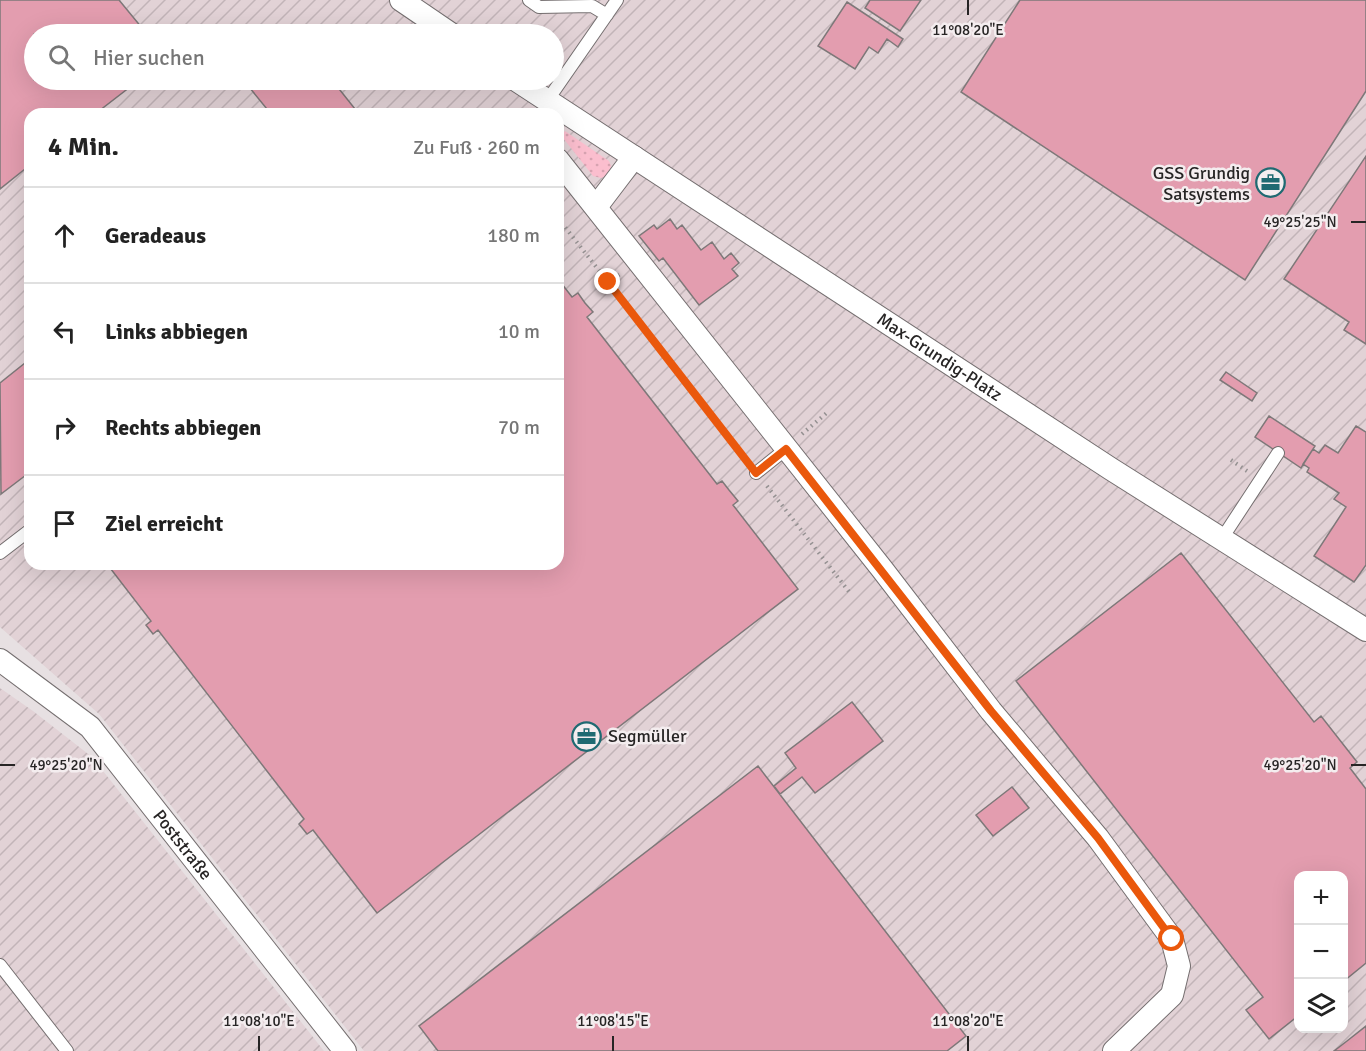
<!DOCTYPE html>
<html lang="de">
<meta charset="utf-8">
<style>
body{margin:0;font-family:Signika,sans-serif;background:#f2f2f2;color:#222}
.controls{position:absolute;right:18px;bottom:18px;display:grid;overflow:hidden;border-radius:12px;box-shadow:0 6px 24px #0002}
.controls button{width:54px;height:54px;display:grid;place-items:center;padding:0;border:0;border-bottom:2px solid #e0e0e0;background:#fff;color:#222;font:30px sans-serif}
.stop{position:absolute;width:18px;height:18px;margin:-14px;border:4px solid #ea580c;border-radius:50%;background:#fff}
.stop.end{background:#ea580c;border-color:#fff;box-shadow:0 2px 6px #0008}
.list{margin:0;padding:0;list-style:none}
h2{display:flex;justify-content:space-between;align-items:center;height:78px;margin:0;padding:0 24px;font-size:26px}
h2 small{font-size:20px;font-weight:400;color:#767676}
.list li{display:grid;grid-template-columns:39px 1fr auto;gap:18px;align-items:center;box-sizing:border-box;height:96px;padding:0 24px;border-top:2px solid #e0e0e0}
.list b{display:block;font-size:22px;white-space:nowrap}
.list em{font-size:20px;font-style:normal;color:#767676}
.icon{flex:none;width:33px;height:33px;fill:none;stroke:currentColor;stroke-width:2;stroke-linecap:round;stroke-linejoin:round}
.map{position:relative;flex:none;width:1366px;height:1051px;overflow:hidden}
.search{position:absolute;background:#fff;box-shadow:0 6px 24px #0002;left:24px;top:24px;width:540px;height:66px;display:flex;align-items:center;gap:15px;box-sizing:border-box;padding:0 21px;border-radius:33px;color:#767676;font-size:22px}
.panel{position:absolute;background:#fff;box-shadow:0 6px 24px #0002;left:24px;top:108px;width:540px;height:462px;border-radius:18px}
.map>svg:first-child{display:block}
.industrial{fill:url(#industrial-furrows);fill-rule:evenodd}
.grass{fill:url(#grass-dots)}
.building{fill:#e39daf;stroke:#7e7879;stroke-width:1.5}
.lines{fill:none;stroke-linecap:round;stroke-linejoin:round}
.lane-casing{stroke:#756f70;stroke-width:14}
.street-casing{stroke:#756f70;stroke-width:24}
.path{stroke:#949091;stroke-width:4;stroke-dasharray:1.5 4.5;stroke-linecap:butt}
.lane{stroke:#fff;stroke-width:12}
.street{stroke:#fff;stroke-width:22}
.route{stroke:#ea580c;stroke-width:8}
.ticks{fill:none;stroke:#272525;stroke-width:2}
.labels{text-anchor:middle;stroke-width:5;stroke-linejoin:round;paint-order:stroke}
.poi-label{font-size:18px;fill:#272525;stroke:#f4edef;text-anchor:end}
.street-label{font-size:18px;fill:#272525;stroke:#f4edef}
.ticks-label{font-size:15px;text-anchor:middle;fill:#272525;stroke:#f4edef;stroke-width:5;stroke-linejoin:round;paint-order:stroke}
</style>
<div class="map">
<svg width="1366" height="1051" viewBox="0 0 1366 1051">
<defs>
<pattern id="industrial-furrows" width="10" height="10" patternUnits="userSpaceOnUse" patternTransform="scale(1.5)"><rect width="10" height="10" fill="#e2d2d6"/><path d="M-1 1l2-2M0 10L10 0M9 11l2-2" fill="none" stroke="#c2b4b8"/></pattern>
<pattern id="grass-dots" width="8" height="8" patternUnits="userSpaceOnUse" patternTransform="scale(1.5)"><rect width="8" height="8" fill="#fbbece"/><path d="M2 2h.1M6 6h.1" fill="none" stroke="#d7a3b1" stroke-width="1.8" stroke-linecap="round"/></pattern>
</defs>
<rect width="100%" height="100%" fill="#e7e0e2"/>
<path class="industrial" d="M0,0H1366V1051H364L99,714L0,627ZM34,34H554V80H34ZM30,114H558V564H30ZM1298,876H1344V1028H1298Z
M0,688L33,711L92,757L324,1051H0Z"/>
<path class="grass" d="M565,131L609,161L611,166L609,175L601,178L593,176L563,138L562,135Z"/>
<path class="building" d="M0,0H119L147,34H34V80H139L95,114H30V165L0,189Z
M870,0H921L900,31L865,8Z
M1020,0H1366V91L1245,280L961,92Z
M847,2L903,39L898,47L887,39L878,53L869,47L855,69L818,46Z
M248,80H332L359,114H271L245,82Z
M1366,156V344L1344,330L1349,322L1284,279Z
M670,219L677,229L682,225L701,250L712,242L724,259L731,253L739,263L732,269L738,276L699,305L663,258L659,261L639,236L654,225L657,229Z
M558,279L572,297L578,293L585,303L593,312L587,317L717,484L722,481L729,490L738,501L733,505L798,589L377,913L313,830L307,834L299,824L304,819L158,630L153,634L146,625L151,621L107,564H558Z
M30,359V472L1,494L0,383Z
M1226,372L1257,393L1252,401L1220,380Z
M1269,416L1315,446L1301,468L1255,437Z
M1356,426L1366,432V565L1354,582L1314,556L1346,507L1334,499L1339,493L1307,472L1309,468L1303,464L1313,449L1319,453L1325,445L1338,453Z
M1181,553L1314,722L1321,716L1357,762L1350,768L1366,789V963L1344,981V876H1298V1016L1269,1039L1246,1010L1263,997L1016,681Z
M852,702L883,741L815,793L802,777L780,794L774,786L796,768L785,753Z
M758,766L966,1036L947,1051H438L419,1026Z
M1012,787L1029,808L993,836L976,815Z
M1366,1026V1051H1334L1347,1041Z"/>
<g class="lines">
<defs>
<path id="lane" d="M529,0L539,7L592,6L607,15
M547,101L617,0
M756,473L786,449
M1221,540L1278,453
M0,553L30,530
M0,965L67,1051"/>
<g id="street">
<path d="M401,0L451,34"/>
<path id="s1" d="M516,80L1111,469L1366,630"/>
<path d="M558,160L882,569L991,711L1098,838L1172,939L1179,966L1172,995L1114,1051"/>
<path d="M596,207L634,157"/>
<path id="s2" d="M0,660L90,727L345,1051"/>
</g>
</defs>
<use href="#lane" class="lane-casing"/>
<use href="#street" class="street-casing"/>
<path class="path" d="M558,218L746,459
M608,282L620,274
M802,434L829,411
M1231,460L1247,471
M767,486L850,593"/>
<use href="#lane" class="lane"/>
<use href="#street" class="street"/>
</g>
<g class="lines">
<path class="route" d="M608,282L756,473L786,449L991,711L1098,838L1172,939"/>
</g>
<path class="ticks" d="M968,0V15M1351,222H1366M0,765H15M1351,765H1366M259,1036V1051M613,1036V1051M968,1036V1051"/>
<defs>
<symbol id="office-ring" viewBox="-11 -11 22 22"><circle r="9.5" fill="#f4edef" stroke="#1f6a72" stroke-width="1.5"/><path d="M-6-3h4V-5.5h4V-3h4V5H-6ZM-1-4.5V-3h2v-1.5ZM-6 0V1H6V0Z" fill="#1f6a72"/></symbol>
</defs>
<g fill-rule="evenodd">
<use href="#office-ring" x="1254" y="166" width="33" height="33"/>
<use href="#office-ring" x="570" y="720" width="33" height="33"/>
</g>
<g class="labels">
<g class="poi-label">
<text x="1250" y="179">GSS Grundig<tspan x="1250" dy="21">Satsystems</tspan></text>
<text x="608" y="742" text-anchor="start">Segmüller</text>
</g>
<g class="street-label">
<text dy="6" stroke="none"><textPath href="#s1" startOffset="506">Max-Grundig-Platz</textPath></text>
<text dy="6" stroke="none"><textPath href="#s2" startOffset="262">Poststraße</textPath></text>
</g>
</g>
<g class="ticks-label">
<text x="968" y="35">11°08'20"E</text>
<text x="1300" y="227">49°25'25"N</text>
<text x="66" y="770">49°25'20"N</text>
<text x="1300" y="770">49°25'20"N</text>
<text x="259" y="1026">11°08'10"E</text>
<text x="613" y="1026">11°08'15"E</text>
<text x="968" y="1026">11°08'20"E</text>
</g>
</svg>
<div class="controls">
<button>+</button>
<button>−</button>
<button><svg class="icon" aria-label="layers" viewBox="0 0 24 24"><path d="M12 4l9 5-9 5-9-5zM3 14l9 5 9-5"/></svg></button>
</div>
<div class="stop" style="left:1172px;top:939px"></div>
<div class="stop end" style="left:608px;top:282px"></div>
<div class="search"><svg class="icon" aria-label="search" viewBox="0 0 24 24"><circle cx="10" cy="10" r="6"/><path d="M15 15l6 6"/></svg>Hier suchen</div>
<section class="panel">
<h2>4 Min.<small>Zu Fuß · 260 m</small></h2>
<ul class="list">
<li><svg class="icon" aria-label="ahead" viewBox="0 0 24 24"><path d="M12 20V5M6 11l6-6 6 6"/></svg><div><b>Geradeaus</b></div><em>180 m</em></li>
<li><svg class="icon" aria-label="left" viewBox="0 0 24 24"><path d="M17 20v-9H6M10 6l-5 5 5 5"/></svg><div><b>Links abbiegen</b></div><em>10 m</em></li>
<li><svg class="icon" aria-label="right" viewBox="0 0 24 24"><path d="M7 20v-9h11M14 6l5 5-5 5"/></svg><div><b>Rechts abbiegen</b></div><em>70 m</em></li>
<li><svg class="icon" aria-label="arrive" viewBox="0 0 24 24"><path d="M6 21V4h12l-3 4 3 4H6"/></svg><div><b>Ziel erreicht</b></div></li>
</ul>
</section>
</div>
